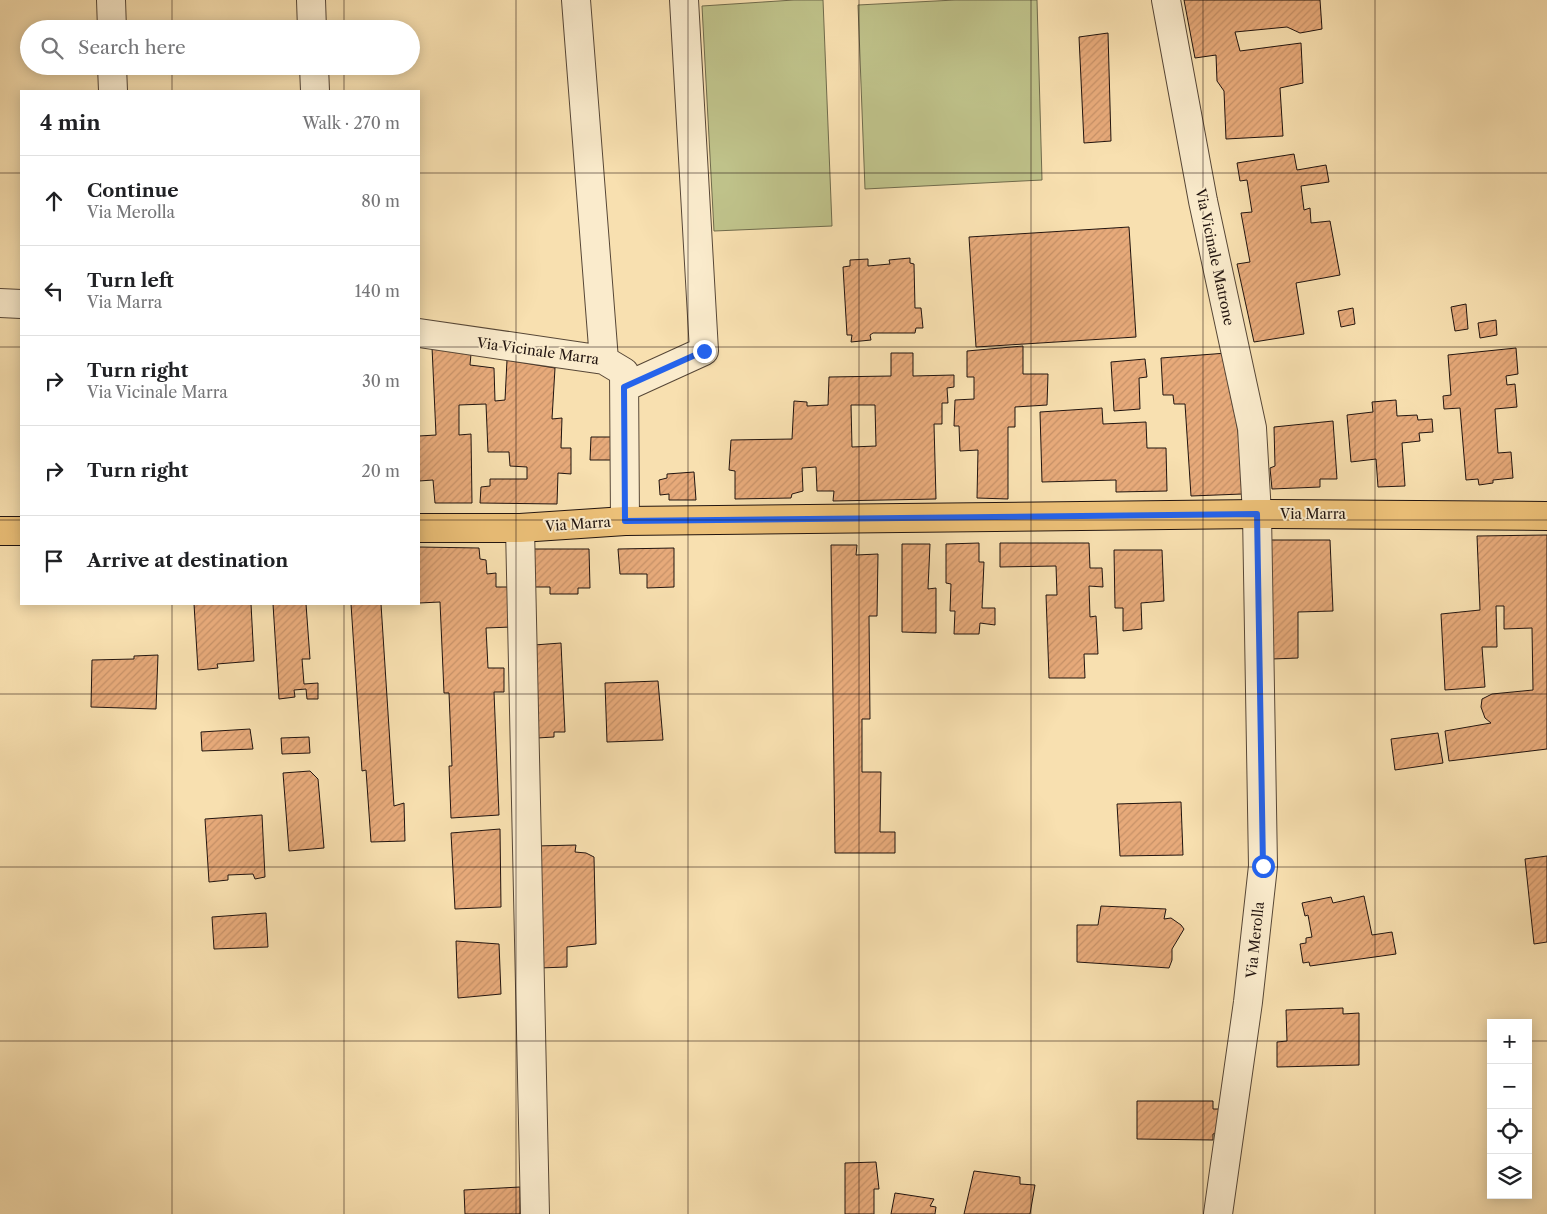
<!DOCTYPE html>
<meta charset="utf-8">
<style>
body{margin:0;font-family:"Libre Caslon Text",serif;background:#f2f2f2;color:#202124}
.controls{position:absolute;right:15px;bottom:15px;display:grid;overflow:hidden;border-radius:0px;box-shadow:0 2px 12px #0003}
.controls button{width:45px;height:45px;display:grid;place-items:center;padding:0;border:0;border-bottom:1px solid #e0e0e0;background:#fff;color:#202124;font:25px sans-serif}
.stop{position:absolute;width:15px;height:15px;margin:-11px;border:4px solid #2563eb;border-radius:50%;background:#fff}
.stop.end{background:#2563eb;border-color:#fff;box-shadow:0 1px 5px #0008}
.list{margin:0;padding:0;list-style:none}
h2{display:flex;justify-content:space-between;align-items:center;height:65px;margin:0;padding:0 20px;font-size:21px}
h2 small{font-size:16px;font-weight:400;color:#757577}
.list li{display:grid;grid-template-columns:32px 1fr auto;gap:15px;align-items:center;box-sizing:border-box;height:90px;padding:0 20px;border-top:1px solid #e0e0e0}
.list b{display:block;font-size:19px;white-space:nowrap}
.list p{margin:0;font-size:16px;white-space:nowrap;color:#757577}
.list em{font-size:16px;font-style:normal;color:#757577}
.icon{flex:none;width:28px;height:28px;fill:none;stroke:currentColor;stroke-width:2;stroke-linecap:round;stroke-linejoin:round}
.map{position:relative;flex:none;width:1547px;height:1214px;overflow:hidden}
.search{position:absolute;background:#fff;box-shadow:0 2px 12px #0003;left:20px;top:20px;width:400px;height:55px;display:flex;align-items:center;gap:12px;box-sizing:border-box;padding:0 18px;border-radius:28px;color:#757577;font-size:19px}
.panel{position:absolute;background:#fff;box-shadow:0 2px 12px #0003;left:20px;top:90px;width:400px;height:515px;border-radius:0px}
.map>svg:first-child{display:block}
.park{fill:#bfc28a;stroke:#706b4c}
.building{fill:url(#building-hatch);stroke:#21140f;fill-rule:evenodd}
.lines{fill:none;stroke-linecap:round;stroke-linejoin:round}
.minor-casing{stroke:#574737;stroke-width:30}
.major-casing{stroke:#21140f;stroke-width:30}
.minor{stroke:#faebcc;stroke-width:28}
.major{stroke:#ecc078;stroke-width:28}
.route{stroke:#2563eb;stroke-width:6}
.grid{fill:none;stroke:#21140f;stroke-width:1;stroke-opacity:0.55}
.labels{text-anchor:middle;stroke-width:4;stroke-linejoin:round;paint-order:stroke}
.street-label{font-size:14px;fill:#21140f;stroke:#faebcc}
</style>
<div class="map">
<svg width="1547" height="1214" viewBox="0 0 1547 1214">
<defs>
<pattern id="building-hatch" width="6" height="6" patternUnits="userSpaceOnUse" patternTransform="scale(1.25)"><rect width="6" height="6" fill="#e7aa7a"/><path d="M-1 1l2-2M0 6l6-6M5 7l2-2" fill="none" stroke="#c69168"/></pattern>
</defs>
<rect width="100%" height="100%" fill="#f8e0b0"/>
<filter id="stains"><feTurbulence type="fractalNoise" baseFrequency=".004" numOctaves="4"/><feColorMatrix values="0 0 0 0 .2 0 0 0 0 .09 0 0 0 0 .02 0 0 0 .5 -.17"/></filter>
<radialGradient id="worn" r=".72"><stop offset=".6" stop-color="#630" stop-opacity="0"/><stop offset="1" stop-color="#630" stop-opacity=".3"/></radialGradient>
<path class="park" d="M794,0H823L832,226L714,231L702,6Z
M955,0H1037L1042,180L865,189L858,5Z"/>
<path class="building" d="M1184,0H1320L1322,29L1300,33L1287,27L1235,32L1240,51L1301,43L1303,83L1280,88L1283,136L1226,139L1224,91L1217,81L1216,55L1195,58Z
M1108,33L1111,141L1084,143L1079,37Z
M1294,154L1297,170L1326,165L1329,182L1301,186L1304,210L1310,208L1311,223L1330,221L1340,275L1296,283L1304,334L1254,342L1237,264L1250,262L1241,213L1252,212L1247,180L1240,181L1237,163Z
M1129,227L1136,337L976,347L969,237Z
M910,258V263L914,264L915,308H921L923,328H916L915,333H873L870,335L871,340L851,342L852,335H847L843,267L850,266V260L868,259V266L890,264L889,260Z
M1466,304L1468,329L1455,331L1451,307Z
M1353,308L1355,324L1341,327L1338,311Z
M1496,320L1497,335L1480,338L1478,323Z
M1023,346V374H1048L1047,405L1015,407V427H1008V499L977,498L978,450L960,451L959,426H954L955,400L974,399V377H967V351Z
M432,347L471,354L470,365L494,368L495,401L505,400L507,360L555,368L552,419L562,418L561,448H571V474L558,473L557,504L480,503L481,487L490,486V479H527V467L510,466L509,452H488L486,404L459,405V435L471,434L472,503H435L433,480L419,481V436L436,435Z
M1516,348L1518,374L1506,376L1507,385L1515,384L1517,407L1495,409L1498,453L1511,452L1513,478L1493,480V483L1479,485L1478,479L1466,480L1460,408L1444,409L1443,396L1451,395L1448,355Z
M891,353H913V376L954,375V387L947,388L948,403H942V424H934L936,499L833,501L834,491H817L816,467L802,468L803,491L792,494L791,498L735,499V471L729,470L731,440L792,439L794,401L807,402V406L828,405L829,377L891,376ZM851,405H875L876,446L852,447Z
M1227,353L1239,439L1242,494L1191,496L1185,404H1174L1173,395H1163L1161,358Z
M1145,359L1147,377L1139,378L1140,409L1114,411L1111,362Z
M1396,400L1397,416L1417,415L1418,420L1432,419L1433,432L1419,433L1420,441L1402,443L1405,486L1378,487L1376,459L1351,462L1347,415L1373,412L1372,402Z
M1102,408L1103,424L1146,422L1147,448H1166L1167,491L1116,492V480L1042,482L1040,412Z
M1333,421L1337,479H1320V487L1272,489L1270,468L1275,466L1274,427Z
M591,437H613V460H590Z
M694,472L696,500H669V494L660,495L659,480L667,478V474Z
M1547,535V749L1449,761L1445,731L1491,723L1485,718L1481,707L1482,699L1492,694L1533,690L1532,628L1504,629V606H1496L1497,647H1482L1485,687L1445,690L1441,614L1480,610L1477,536Z
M1269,540H1330L1333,611L1298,612V658L1272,659Z
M979,543V562H984L982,608H995V625L980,623L979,634H954L955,611H950L951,584L946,583V544Z
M1000,543H1089L1090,568H1102L1103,587L1089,586L1090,617L1096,616L1098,654H1084L1085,678H1049L1046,595H1057L1056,566L1000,567Z
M902,544H930L928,589L936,588V633L902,632Z
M831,545H857L856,555L878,554L877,616H869L870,719H862V772H881L880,832H895V853H835Z
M419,547L479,548L480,559L486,560L487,574L496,573V587H518L511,627L486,628L488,668H504V692H494L499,815L451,818L449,766H452L449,693H444L440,602L419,603Z
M674,548V587L647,588V574H620L618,549Z
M532,549H589L590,588H578V594H550V587H533Z
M1114,550H1162L1164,601L1141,603L1142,629L1123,631V608H1115Z
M194,604H251L254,661L217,664L218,668L198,670Z
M273,604H306L310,659H302L304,684L318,683V699H307L306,689L294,690L295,697L279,699Z
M351,604H381L394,806L404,803L405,841L371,842L366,770L362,771Z
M561,643L565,732H554V737L537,738L534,645Z
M158,655L156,709L91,707L92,660L134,659V656Z
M658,681L663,740L607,742L605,683Z
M250,729L253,749L202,751L201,732Z
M1438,733L1443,763L1395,770L1391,739Z
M309,737L310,753L282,754L281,738Z
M310,771L318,779L324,848L289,851L283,773Z
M1181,802L1183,855L1120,856L1117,804Z
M262,815L265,877L255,879L253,874L228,875V880L209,882L205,819Z
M500,829L501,907L455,909L451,833Z
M576,845L575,852L586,853L594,857L596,944L567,947V967L539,968L536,846Z
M1547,856V942L1534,944L1525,859Z
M1364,896L1372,935L1392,932L1396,954L1310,966L1309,962L1303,963L1300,944L1306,943V938L1312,937L1308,915L1305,916L1302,903L1331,897L1333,903Z
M1101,906L1166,909L1164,919L1171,918L1181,925L1184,929L1172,949V960L1169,968L1077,962V925H1098Z
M266,913L268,947L214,949L212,917Z
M456,941L499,944L501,994L458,998Z
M1343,1008V1014L1359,1013V1065L1277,1067V1042L1287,1041L1286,1010Z
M1137,1101H1213V1109H1221L1217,1133L1213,1134V1140L1137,1139Z
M876,1162L879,1189H874V1214H845V1163Z
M974,1171L1020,1177V1184L1035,1185L1030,1214H964Z
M520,1187V1214H465L464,1190Z
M895,1193L934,1199L930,1206L936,1207L935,1214H891Z"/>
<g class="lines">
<defs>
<path id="minor" d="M111,0L112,29
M311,0L312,29
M576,0L604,360
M1166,0L1203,201L1252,428L1257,514L1263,866L1248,1002L1218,1214
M112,66L113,91
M314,66L315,91
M0,303L21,304
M419,333L604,360L624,372L625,521
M625,387L704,351L684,0
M520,528L535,1214"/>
<path id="major" d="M419,528H520L625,521L1257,514L1547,516
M0,531H21"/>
</defs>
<use href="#minor" class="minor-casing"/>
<use href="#major" class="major-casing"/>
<use href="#minor" class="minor"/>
<use href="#major" class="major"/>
</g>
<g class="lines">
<path class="route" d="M704,351L624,387L625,521L1257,514L1263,866"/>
</g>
<path class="grid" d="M172,0V29M344,0V29M516,0V1214M688,0V1214M859,0V1214M1031,0V1214M1203,0V1214M1375,0V1214M172,66V91M344,66V91M0,173H21M419,173H1547M0,347H21M419,347H1547M0,520H21M419,520H1547M172,604V1214M344,604V1214M0,694H1547M0,867H1547M0,1041H1491M1528,1041H1547"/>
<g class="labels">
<g class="street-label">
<text transform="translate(1215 257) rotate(78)" y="5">Via Vicinale Matrone</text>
<text transform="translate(538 351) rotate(8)" y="5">Via Vicinale Marra</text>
<text x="1313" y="519">Via Marra</text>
<text transform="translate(578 524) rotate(-4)" y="5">Via Marra</text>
<text transform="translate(1255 940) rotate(-84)" y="5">Via Merolla</text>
</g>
</g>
<rect width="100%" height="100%" filter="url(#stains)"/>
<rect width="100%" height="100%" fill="url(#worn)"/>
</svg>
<div class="controls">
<button>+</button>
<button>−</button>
<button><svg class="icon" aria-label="locate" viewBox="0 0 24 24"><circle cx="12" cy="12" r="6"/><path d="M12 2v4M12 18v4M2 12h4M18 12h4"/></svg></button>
<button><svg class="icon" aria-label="layers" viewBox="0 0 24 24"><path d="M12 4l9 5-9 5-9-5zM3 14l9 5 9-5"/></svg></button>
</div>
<div class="stop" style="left:1263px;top:866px"></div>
<div class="stop end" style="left:704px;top:351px"></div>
<div class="search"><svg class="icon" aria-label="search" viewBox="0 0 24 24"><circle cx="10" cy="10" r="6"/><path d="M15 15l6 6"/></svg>Search here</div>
<section class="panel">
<h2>4 min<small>Walk · 270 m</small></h2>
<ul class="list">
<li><svg class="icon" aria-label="ahead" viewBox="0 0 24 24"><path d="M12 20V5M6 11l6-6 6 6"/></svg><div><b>Continue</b><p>Via Merolla</p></div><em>80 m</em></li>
<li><svg class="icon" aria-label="left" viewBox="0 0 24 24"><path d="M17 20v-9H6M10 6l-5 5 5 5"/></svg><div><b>Turn left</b><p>Via Marra</p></div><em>140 m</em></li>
<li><svg class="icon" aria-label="right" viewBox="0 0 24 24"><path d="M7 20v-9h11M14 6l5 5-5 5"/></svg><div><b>Turn right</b><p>Via Vicinale Marra</p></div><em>30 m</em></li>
<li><svg class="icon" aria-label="right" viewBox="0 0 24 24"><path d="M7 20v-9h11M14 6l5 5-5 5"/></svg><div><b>Turn right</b></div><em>20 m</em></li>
<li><svg class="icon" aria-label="arrive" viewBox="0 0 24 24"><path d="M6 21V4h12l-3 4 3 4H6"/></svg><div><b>Arrive at destination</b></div></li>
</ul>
</section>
</div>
